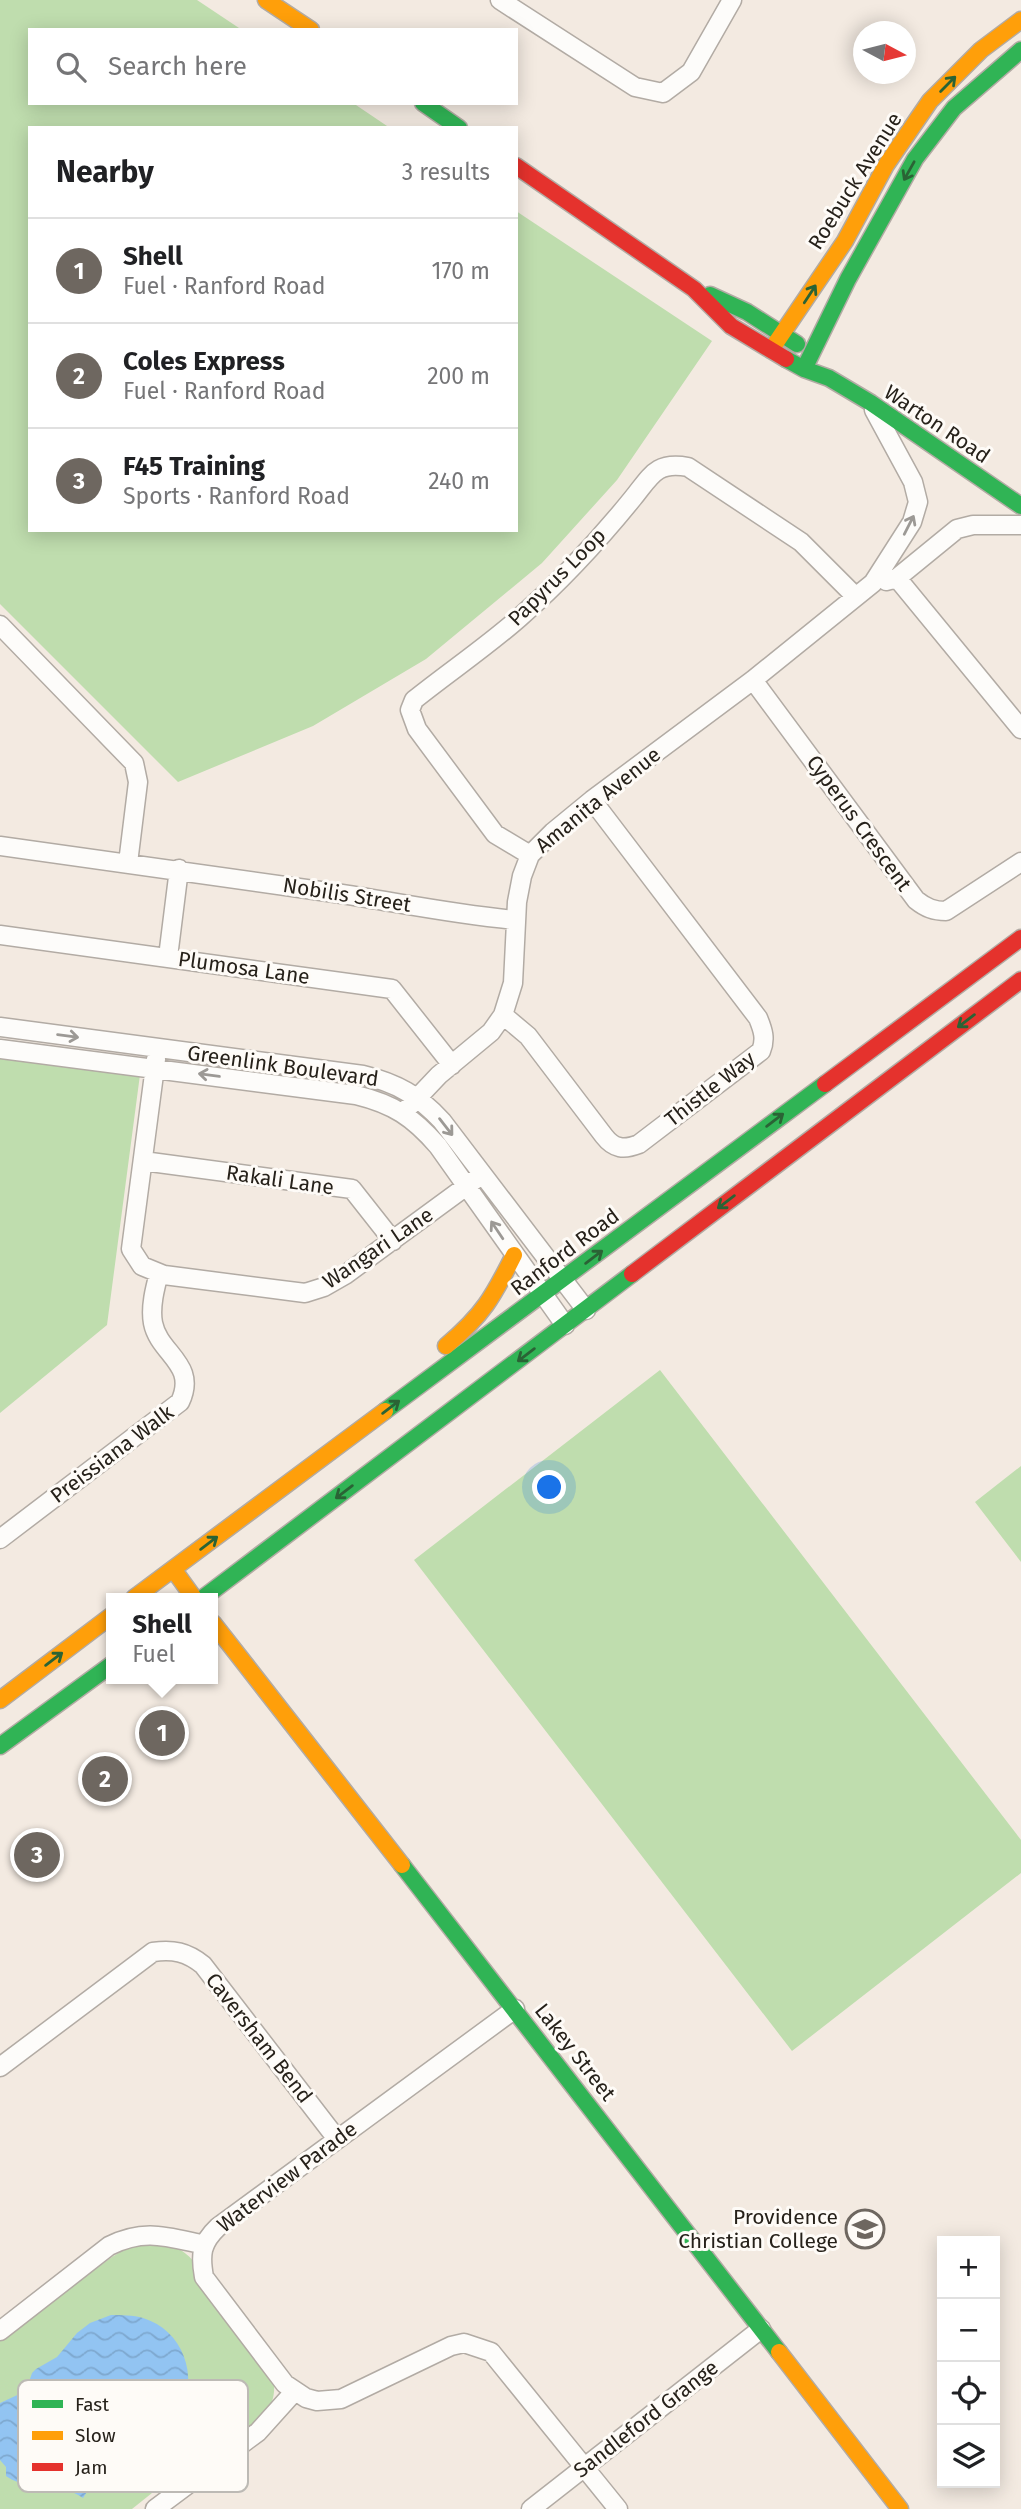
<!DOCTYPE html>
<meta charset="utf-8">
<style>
body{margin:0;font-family:"Fira Sans",sans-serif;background:#f6f6f6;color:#202124}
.controls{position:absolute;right:21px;bottom:21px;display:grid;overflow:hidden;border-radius:0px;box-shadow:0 4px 18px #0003}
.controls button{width:63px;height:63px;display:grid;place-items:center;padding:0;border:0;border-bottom:2px solid #e0e0e0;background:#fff;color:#202124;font:35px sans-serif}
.compass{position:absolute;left:853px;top:21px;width:63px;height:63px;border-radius:50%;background:#fff;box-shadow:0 4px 18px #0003;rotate:97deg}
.you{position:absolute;left:550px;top:1488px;width:24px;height:24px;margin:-18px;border:5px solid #fff;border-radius:50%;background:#1a73e8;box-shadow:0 0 0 10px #1a73e833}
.badge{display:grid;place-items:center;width:46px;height:46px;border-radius:50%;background:#6e6760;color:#fff;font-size:23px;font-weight:700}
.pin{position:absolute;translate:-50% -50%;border:4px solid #fff;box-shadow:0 2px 7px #0006}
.popup{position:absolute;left:106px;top:1593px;width:112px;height:91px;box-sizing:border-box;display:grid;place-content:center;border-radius:0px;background:#fff;filter:drop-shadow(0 2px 5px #0005);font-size:23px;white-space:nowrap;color:#757577}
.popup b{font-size:26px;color:#202124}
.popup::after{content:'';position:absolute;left:50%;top:100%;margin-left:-14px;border:14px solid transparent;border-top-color:#fff}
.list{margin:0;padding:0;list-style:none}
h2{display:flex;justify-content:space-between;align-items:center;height:91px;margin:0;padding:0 28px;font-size:30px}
h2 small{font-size:23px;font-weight:400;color:#757577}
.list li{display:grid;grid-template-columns:46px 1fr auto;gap:21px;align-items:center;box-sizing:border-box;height:105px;padding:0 28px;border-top:2px solid #e0e0e0}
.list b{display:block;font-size:26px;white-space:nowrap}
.list p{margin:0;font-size:23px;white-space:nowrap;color:#757577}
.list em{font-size:23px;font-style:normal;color:#757577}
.icon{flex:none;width:38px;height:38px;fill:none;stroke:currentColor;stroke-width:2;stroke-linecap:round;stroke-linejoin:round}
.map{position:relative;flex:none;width:1021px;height:2509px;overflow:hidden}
.search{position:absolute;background:#fff;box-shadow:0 4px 18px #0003;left:28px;top:28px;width:490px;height:77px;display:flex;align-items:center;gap:18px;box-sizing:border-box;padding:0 24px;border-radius:0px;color:#757577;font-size:26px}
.panel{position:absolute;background:#fff;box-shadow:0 4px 18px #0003;left:28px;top:126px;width:490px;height:406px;border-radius:0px}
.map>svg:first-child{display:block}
.green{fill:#bfddae}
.water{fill:url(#water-waves)}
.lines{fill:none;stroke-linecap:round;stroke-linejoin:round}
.street-casing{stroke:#b2aba4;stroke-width:21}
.fast-casing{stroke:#b2aba4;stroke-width:19}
.slow-casing{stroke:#b2aba4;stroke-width:19}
.jam-casing{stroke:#b2aba4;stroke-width:19}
.street{stroke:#fdfcfa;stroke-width:18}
.fast{stroke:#30b455;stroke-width:16}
.slow{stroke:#ff9f0a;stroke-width:16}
.jam{stroke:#e5322d;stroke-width:16}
.oneway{stroke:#2a6335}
.oneway2{stroke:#9c9995}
.labels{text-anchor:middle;stroke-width:6;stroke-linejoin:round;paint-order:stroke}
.street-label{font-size:21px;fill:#26211a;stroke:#fefbf7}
.poi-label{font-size:21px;fill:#26211a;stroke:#fefbf7;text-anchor:end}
.key{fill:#fefbf7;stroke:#bdbab5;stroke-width:2}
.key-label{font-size:19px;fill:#26211a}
</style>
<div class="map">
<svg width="1021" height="2509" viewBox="0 0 1021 2509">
<defs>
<pattern id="water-waves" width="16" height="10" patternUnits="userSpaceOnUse" patternTransform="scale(1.75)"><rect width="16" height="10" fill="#92c4f2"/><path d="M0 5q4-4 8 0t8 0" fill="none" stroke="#7ea8cf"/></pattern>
</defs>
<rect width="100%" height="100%" fill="#f3eae1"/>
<path class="green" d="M0,0H197L242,30H30V103H353L390,128H30V530H516V211L712,341L617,480L542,563L426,659L313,726L178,782L0,604Z
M0,1048L141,1067L107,1325L0,1413Z
M660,1370L1021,1840V1873L792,2051L414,1560Z
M1021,1466V1562L975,1502Z
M140,2244C162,2243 180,2244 194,2262L274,2383C275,2396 272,2405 264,2416L174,2485H162L132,2509H0V2339L112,2257L127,2248Z"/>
<path class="water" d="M111,2315C122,2315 133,2315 143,2318C183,2330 199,2376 181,2412C176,2422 169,2429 161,2437C137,2428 110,2428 101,2458C99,2464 100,2474 97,2480C93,2486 87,2491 83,2498C67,2488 49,2482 31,2488C23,2483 14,2482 6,2476V2467L0,2460V2403L26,2391L32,2373L36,2369L57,2357L77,2333L90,2323Z"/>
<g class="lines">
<defs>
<path id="street" d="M500,0L635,87L663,93L691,72L732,0
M897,578L1021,729
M886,581L897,578L957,529L973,525H1021
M0,625L134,763L138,782L128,863
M753,680L916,900C926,908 934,911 946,911L1021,862
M0,846C114,861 228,877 342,894C400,903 457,915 516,920
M530,855L495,834L417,729L410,710L414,700C449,672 486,647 519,618C560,582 599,540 633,498C651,476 656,461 688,467L801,542L855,596
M0,935L392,989L452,1065
M168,957L179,869
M503,1015L528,1036L604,1136C614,1149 624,1150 639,1144L761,1051C766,1039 763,1030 758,1018L592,800
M0,1027L363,1075C397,1083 419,1096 442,1121L586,1310
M0,1049L356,1095C393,1104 413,1117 438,1146L565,1325
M156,1059L131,1249L142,1266L164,1275L305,1293L324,1287L345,1275L476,1179
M403,1113L439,1075L491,1032L503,1015L513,983L517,902L522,876L530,855L553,832L592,800L753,680L873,583L912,522L918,502L913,482L874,410
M143,1161L352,1189L393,1241
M0,1539L180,1402C198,1364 159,1354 153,1323C150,1307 155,1288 159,1273
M515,2009L218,2227C201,2243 200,2255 204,2277L285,2384L306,2398L317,2401L341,2399L451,2346L464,2343L491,2352L618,2509
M0,2067L153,1952C173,1949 187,1952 203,1965L337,2139
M0,2331L109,2246C145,2228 167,2237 205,2245
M155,2509L258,2432L294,2392
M531,2509L761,2329"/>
<path id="fast" d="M423,103L459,128
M710,295L747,312L797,344
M786,359L804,369L829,378L871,403L1021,506
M804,369L848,279L915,159L954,108L1021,50
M385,1411L825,1084
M203,1598L632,1274
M0,1746L111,1665
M402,1865L779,2352"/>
<path id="slow" d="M266,0L311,30
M771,350L845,241L886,165L930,101L981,50L1021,20
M446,1346C483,1315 493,1297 514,1255
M173,1569L194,1598
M134,1598L385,1411
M213,1623L402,1865
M0,1700L111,1616
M779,2352L900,2509"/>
<path id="jam" d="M516,166L694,289L731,326L786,359
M825,1084L1021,938
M632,1274L1021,980"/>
</defs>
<use href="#street" class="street-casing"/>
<use href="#fast" class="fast-casing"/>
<use href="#slow" class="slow-casing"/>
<use href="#jam" class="jam-casing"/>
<use href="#street" class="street"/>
<use href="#fast" class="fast"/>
<use href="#slow" class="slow"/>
<use href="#jam" class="jam"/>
</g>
<defs><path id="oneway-shaft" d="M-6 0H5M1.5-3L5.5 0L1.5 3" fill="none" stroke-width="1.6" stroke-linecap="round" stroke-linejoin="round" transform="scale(1.75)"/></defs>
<g class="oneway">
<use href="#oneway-shaft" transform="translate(948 84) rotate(-45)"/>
<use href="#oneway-shaft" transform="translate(909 171) rotate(119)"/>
<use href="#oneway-shaft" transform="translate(810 294) rotate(-57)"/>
<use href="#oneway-shaft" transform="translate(966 1021) rotate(143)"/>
<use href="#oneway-shaft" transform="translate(775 1120) rotate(-37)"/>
<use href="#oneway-shaft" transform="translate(726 1202) rotate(143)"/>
<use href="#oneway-shaft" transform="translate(594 1257) rotate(-37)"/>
<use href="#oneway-shaft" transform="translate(526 1355) rotate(143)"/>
<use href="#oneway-shaft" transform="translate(391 1407) rotate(-37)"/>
<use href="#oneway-shaft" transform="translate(344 1492) rotate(143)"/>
<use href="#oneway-shaft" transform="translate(209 1543) rotate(-37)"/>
<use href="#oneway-shaft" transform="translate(54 1659) rotate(-37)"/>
</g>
<g class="oneway2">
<use href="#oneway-shaft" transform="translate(909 525) rotate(-63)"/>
<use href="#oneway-shaft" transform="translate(68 1036) rotate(7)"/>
<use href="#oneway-shaft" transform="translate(209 1075) rotate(-172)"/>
<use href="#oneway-shaft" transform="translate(446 1127) rotate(52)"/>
<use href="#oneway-shaft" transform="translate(497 1230) rotate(-124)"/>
</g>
<defs>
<symbol id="school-ring" viewBox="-11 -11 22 22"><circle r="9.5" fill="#fefbf7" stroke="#6e6760" stroke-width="1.5"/><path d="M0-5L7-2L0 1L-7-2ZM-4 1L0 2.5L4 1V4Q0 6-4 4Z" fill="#6e6760"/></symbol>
</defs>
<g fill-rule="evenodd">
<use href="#school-ring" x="843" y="2207" width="44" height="44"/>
</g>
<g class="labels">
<g class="street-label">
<text transform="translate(855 181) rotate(-58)" y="7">Roebuck Avenue</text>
<text transform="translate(937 424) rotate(34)" y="7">Warton Road</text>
<text transform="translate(557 577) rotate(-45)" y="7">Papyrus Loop</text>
<text transform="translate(598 800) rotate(-39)" y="7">Amanita Avenue</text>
<text transform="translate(859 823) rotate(54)" y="7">Cyperus Crescent</text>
<text transform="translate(347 895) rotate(9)" y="7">Nobilis Street</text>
<text transform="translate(244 968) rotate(8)" y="7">Plumosa Lane</text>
<text transform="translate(283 1066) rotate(8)" y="7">Greenlink Boulevard</text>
<text transform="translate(710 1089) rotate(-38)" y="7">Thistle Way</text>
<text transform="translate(280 1180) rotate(8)" y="7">Rakali Lane</text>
<text transform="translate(378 1248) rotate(-34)" y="7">Wangari Lane</text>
<text transform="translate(565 1252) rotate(-37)" y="7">Ranford Road</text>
<text transform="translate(112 1454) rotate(-37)" y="7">Preissiana Walk</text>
<text transform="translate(259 2038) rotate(52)" y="7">Caversham Bend</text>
<text transform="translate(575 2052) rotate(52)" y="7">Lakey Street</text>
<text transform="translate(287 2177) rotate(-37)" y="7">Waterview Parade</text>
<text transform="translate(646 2419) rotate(-38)" y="7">Sandleford Grange</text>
</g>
<g class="poi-label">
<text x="838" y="2224">Providence<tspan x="838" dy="24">Christian College</tspan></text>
</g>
</g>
<rect x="18" y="2380" width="230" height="112" rx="10" class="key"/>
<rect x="32" y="2400" width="31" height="8" fill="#30b455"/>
<rect x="32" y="2431" width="31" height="9" fill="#ff9f0a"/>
<rect x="32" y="2463" width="31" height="8" fill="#e5322d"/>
<g class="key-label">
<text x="75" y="2411">Fast</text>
<text x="75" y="2442">Slow</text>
<text x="75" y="2474">Jam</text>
</g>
</svg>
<div class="controls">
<button>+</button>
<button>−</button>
<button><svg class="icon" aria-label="locate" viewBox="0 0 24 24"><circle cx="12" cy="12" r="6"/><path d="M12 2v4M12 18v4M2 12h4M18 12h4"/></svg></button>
<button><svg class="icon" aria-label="layers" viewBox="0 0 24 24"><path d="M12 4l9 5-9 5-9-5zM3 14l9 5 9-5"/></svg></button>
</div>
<svg class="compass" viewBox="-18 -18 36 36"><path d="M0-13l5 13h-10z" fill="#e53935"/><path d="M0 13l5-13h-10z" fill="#757577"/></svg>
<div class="you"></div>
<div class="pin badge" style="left:162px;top:1733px">1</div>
<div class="popup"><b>Shell</b>Fuel</div>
<div class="pin badge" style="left:105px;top:1779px">2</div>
<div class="pin badge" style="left:37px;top:1855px">3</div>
<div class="search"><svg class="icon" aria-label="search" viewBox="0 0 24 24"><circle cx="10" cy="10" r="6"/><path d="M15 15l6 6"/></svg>Search here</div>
<section class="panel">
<h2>Nearby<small>3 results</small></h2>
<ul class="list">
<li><span class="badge">1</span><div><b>Shell</b><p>Fuel · Ranford Road</p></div><em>170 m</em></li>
<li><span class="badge">2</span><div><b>Coles Express</b><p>Fuel · Ranford Road</p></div><em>200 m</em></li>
<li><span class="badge">3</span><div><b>F45 Training</b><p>Sports · Ranford Road</p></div><em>240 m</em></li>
</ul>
</section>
</div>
